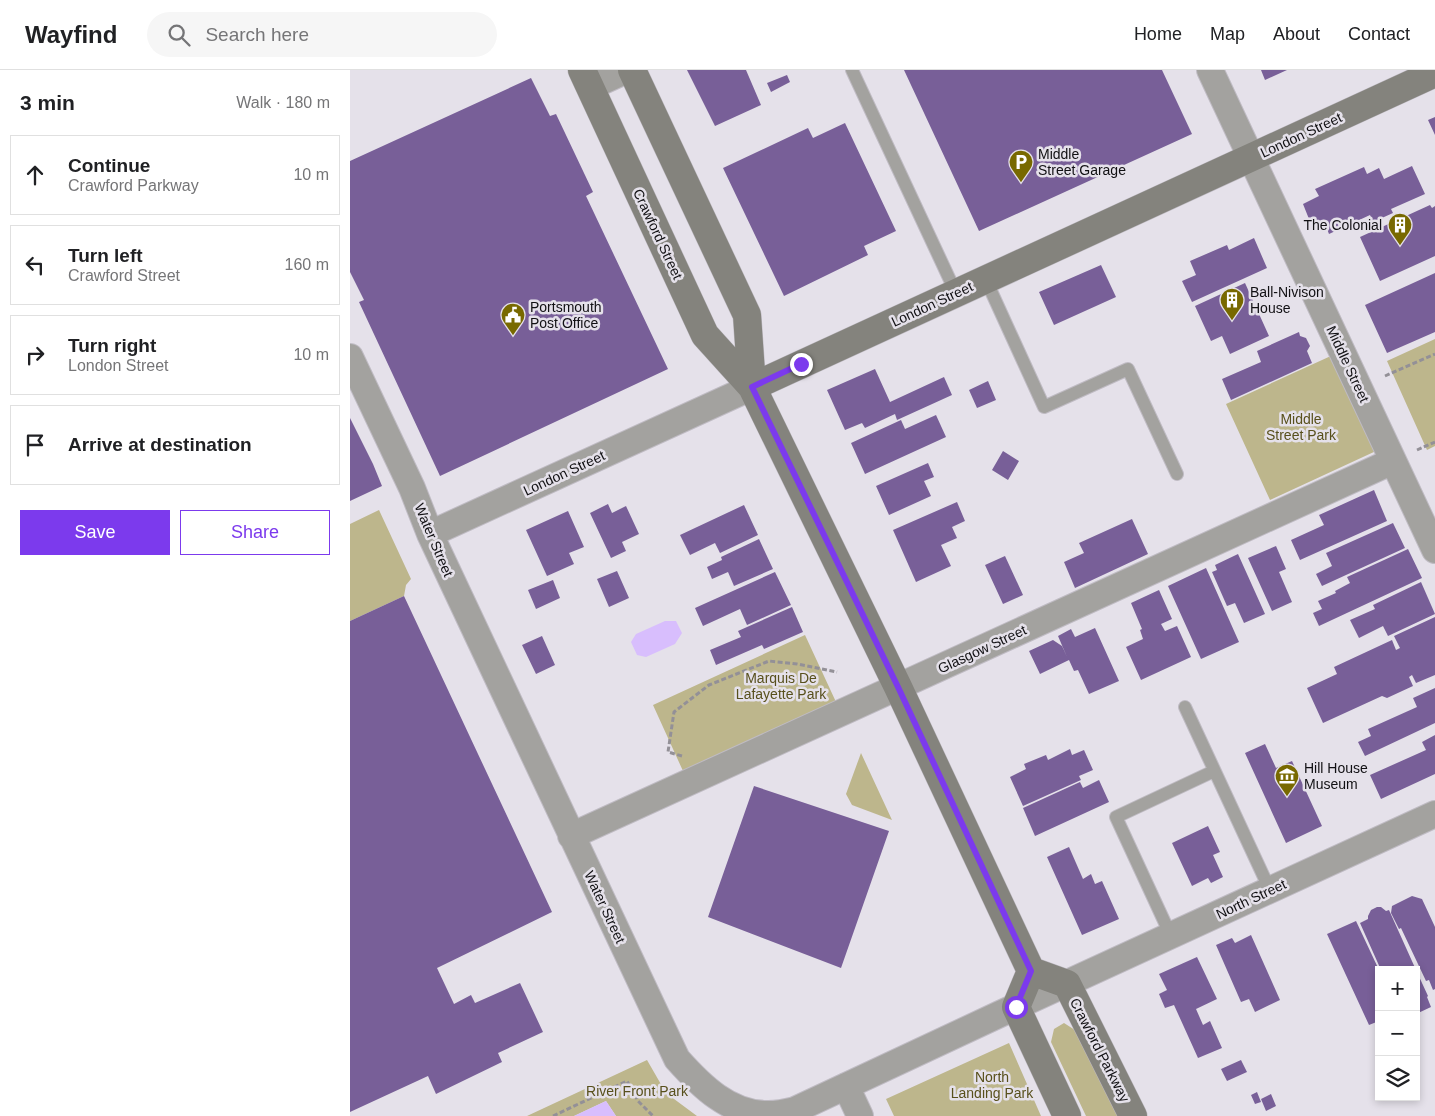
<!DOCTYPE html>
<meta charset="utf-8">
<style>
body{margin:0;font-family:Arial,sans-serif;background:#f6f6f6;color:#202124}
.controls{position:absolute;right:15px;bottom:15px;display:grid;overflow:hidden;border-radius:0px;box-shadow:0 2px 8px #0003}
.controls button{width:45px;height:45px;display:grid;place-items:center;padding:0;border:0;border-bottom:1px solid #e0e0e0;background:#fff;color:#202124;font:25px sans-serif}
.stop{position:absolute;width:15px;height:15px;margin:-11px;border:4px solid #7c3aed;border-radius:50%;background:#fff}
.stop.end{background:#7c3aed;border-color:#fff;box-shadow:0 1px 5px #0008}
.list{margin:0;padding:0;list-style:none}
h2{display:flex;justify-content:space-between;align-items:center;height:65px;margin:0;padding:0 20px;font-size:21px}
h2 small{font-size:16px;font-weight:400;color:#757577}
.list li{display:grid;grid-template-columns:32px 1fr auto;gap:15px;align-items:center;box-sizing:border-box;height:80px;margin:0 10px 10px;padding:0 10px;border:1px solid #e0e0e0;border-radius:0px}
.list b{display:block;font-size:19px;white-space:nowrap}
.list p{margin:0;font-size:16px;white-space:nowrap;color:#757577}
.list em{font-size:16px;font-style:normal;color:#757577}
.actions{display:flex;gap:10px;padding:15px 20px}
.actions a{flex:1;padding:11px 0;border:1px solid #7c3aed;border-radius:0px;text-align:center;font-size:18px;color:#7c3aed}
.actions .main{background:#7c3aed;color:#fff}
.icon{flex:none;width:28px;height:28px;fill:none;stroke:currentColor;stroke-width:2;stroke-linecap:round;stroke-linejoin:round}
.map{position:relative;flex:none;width:1085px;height:1046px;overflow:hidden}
header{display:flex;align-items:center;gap:30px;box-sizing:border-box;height:70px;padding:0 25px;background:#fff;border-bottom:1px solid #e0e0e0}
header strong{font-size:24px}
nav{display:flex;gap:28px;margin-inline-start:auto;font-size:18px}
.search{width:350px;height:45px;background:#f6f6f6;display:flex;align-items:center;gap:12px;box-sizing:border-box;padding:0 18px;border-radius:28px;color:#757577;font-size:19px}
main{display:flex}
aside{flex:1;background:#fff}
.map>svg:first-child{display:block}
.green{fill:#bdb68c}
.water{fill:#d8befd}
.building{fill:#785f98}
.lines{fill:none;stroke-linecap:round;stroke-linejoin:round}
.lane-casing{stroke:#bfbbc3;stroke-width:14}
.street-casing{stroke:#bfbbc3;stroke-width:28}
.secondary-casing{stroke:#bfbbc3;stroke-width:29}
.path{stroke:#939097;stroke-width:3;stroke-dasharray:5 2.5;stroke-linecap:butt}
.lane{stroke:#a3a29f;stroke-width:12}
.street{stroke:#a3a29f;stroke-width:26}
.secondary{stroke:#84837d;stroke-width:28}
.route{stroke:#7c3aed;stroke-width:6}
.labels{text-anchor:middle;stroke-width:5;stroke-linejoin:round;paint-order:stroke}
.street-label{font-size:14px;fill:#111013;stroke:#e5e1ea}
.poi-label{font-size:14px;fill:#111013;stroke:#e5e1ea;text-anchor:start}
.park-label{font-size:14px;fill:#58501c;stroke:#e5e1ea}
</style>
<header>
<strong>Wayfind</strong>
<div class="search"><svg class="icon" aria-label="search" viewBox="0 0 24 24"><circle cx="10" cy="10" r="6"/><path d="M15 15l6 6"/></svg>Search here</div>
<nav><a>Home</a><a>Map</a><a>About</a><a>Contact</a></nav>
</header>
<main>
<aside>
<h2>3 min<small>Walk · 180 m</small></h2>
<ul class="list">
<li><svg class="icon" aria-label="ahead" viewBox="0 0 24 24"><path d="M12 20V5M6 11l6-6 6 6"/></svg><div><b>Continue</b><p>Crawford Parkway</p></div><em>10 m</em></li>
<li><svg class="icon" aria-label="left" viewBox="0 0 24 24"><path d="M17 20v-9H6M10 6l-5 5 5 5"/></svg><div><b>Turn left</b><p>Crawford Street</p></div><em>160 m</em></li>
<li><svg class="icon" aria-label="right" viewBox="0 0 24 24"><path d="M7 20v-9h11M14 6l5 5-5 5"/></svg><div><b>Turn right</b><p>London Street</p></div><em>10 m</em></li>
<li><svg class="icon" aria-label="arrive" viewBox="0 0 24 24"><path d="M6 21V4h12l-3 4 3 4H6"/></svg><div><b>Arrive at destination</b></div></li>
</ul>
<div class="actions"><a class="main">Save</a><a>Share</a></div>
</aside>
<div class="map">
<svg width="1085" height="1046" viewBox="0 0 1085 1046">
<rect width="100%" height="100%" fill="#e5e1ea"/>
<path class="green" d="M1085,269V376L1077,380L1037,291Z
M983,285L1026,381L920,430L876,334Z
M29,440L61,509L56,515L54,526L0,551V454Z
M455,565L486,632L333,701L303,635Z
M511,683L542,750L502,735L496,724Z
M714,953L728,962L769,1046H736L701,972L704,959Z
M659,973L691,1046H544L536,1029Z
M297,990L316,1023L347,1046H266L256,1031L224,1046H177Z"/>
<path class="water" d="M315,551H326L332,563L325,574L296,587L287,585L281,572L286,564Z
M256,1031L266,1046H224Z"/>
<path class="building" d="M337,0H396L411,35L365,56Z
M554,0H812L842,64L629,161Z
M911,0H937L915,10Z
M437,5L440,12L421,22L417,13Z
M181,8L200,46L206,44L243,122L236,126L318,299L90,406L9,232L14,230L0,202V91Z
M1085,47V65L1078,50Z
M495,53L546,161L514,176L518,185L434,226L373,98L458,58L463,68Z
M1062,96L1075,124L1041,139L1043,143L1023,152L1020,145L979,164L974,151L959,149L953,134L969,126L965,119L1014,97L1017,104L1029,98L1034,109Z
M1080,135L1082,138L1085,136V186L1030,211L1010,167Z
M904,168L917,198L842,232L832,211L846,205L840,191L877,175L879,180Z
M751,195L766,227L704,255L689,222Z
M1085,203V262L1037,283L1015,235Z
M895,213L919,266L880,284L872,266L861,271L845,236Z
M949,262L950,266L956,268L960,276L957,281L962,293L881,330L872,309L911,292L907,281Z
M525,299L540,332L594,307L602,325L547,350L545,344L515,358L512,353L495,360L477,320Z
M638,311L646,330L627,338L619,320Z
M586,345L596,367L515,404L501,373L551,350L555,359Z
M0,348L23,394L32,416L0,431Z
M653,381L669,391L658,410L642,400Z
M578,393L584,407L574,411L581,426L539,445L526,416Z
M1024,420L1037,451L950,490L941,470L974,455L969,445Z
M607,432L615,451L602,457L607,468L591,475L601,496L566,512L543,460Z
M258,434L262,443L276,436L289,464L272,472L276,481L261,488L240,443Z
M394,435L408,465L370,483L365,473L340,485L330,465Z
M218,441L234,477L219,483L224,494L197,506L176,460Z
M782,449L798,484L725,518L714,492L734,483L729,473Z
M1043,453L1055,478L972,516L966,504L982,496L976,483Z
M409,469L423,499L384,516L378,502L362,509L357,497L372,490L371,487Z
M926,476L936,499L929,502L942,532L922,541L898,488Z
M1058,479L1072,508L969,556L963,543L972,539L968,531L986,523L985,521L1000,513L997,507Z
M888,484L915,544L894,553L885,533L877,536L862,502L867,500L865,495Z
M655,486L673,525L653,534L635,495Z
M856,498L889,572L851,589L818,516Z
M267,501L279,528L259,537L247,509Z
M425,502L441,535L397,555L390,539L353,556L345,538Z
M203,510L210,528L186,539L178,520Z
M1071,512L1085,544L1038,566L1033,556L1009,568L1000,550L1025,539L1023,535Z
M809,520L822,549L811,554L815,561L827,556L841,587L791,610L776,577L793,569L790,560L792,559L781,533Z
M54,526L202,842L87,898L104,934L121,925L125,933L170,913L193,962L148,983L152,992L86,1024L78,1006L0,1042V551Z
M442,537L453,562L414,579L412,575L366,595L360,580L391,567L388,561Z
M1085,547V605L1066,613L1062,605L1059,607L1063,616L1037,628L1032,626L973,653L957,618L987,604L984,597L1042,570L1046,580L1050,578L1044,566Z
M745,558L769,611L739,624L728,600L724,601L719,590L690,604L679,581L703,570L712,576L717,587L708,566L721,559L725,567Z
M192,566L205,595L186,604L172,575Z
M1085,618V653L1015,686L1008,672L1021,666L1018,659L1067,637L1063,628Z
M1085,665V704L1031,729L1020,705L1076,680L1072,672Z
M915,674L926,698L942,691L972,756L936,773L895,683Z
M720,679L722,685L734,680L743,700L729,706L731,710L673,736L660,707L676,699L674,694L696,685L698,690Z
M749,710L759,732L685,766L673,738L730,712L733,718Z
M404,716L539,761L491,898L358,847Z
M858,756L870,782L863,785L873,807L861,813L858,808L842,816L822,773Z
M719,777L733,809L741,804L745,814L752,811L769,849L732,865L697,787Z
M1062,826L1072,829L1085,857V919L1083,920L1079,910L1076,911L1051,858L1049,859L1041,843L1042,836Z
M1027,837H1031L1036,841L1039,840L1066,900H1031L1010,853L1018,849V846L1021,840Z
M1006,851L1029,900V951L1019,955L977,864Z
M901,865L930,930L905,942L899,929L891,932L866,875L882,868L885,873Z
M847,887L867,929L846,939L853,955L860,951L872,978L848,988L824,935L815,938L809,924L817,920L809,904Z
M1066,900L1078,926L1077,927L1081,937L1066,944Z
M891,990L897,1002L877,1011L871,999Z
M907,1022L911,1032L905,1034L901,1025Z
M921,1024L926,1036L916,1041L911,1029Z"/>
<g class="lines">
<defs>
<path id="lane" d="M502,0L606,223
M636,210L694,337L778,299L827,404
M835,637L920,820
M821,866L766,747L864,701"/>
<path id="street" d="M860,0L1085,480
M240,17L277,0
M0,287L62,418L80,464L327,989C351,1016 379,1044 418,1044C427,1044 437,1042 445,1040L650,944L1085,744
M80,464L402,317
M221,766L1043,391
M496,1016L510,1046"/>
<path id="secondary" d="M232,0L355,265L402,317L548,617L681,901L717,914L783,1046
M282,0L397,245L402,317
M402,317L1085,3
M681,901L666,937L717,1046"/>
</defs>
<use href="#lane" class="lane-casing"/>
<use href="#street" class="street-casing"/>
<use href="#secondary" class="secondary-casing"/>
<path class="path" d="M1035,306L1085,284
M1067,380L1085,372
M332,686L318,682L324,642L359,615L419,591L447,594L487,602
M203,1046L277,1011L288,1031L303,1046"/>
<use href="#lane" class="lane"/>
<use href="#street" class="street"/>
<use href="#secondary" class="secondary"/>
</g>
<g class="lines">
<path class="route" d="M451,294L402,317L548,617L681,901L666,937"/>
</g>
<defs>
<symbol id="parking-pin" viewBox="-11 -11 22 30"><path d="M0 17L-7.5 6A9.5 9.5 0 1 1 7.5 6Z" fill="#786900" stroke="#e5e1ea"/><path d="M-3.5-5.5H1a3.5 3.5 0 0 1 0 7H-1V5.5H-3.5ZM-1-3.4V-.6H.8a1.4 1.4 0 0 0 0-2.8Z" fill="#fff"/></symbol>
<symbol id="building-pin" viewBox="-11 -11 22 30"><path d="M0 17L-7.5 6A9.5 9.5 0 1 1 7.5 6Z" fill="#786900" stroke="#e5e1ea"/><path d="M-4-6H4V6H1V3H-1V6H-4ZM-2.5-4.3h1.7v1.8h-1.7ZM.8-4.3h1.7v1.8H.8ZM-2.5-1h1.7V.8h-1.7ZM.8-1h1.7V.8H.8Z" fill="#fff"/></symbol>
<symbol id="civic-pin" viewBox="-11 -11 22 30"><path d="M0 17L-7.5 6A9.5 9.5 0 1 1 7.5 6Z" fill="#786900" stroke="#e5e1ea"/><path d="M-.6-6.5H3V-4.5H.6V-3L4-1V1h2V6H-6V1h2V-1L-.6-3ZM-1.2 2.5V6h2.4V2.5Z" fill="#fff"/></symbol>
<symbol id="museum-pin" viewBox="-11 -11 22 30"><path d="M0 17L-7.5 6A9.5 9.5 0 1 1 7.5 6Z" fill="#786900" stroke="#e5e1ea"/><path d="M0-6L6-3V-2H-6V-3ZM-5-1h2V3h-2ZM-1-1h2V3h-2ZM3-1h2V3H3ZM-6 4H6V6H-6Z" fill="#fff"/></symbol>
</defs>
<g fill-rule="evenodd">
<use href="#parking-pin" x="657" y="78" width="28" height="38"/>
<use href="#building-pin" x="1036" y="141" width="28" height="38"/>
<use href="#building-pin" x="868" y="216" width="28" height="38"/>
<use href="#civic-pin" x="149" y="231" width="28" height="38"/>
<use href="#museum-pin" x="923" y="692" width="28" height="38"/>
</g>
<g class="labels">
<g class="street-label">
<text transform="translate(951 65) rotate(-25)" y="5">London Street</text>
<text transform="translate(308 164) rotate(65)" y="5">Crawford Street</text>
<text transform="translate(582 234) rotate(-25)" y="5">London Street</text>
<text transform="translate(998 294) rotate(65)" y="5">Middle Street</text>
<text transform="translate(214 403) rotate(-25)" y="5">London Street</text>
<text transform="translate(84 470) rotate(67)" y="5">Water Street</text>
<text transform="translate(632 579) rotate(-25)" y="5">Glasgow Street</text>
<text transform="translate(901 829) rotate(-25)" y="5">North Street</text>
<text transform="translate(255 837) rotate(65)" y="5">Water Street</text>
<text transform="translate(750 980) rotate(63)" y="5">Crawford Parkway</text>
</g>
<g class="poi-label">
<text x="688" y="89">Middle<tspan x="688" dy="16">Street Garage</tspan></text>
<text x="1032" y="160" text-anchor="end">The Colonial</text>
<text x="900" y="227">Ball-Nivison<tspan x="900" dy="16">House</tspan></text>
<text x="180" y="242">Portsmouth<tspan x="180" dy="16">Post Office</tspan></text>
<text x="954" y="703">Hill House<tspan x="954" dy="16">Museum</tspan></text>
</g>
<g class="park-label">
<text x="951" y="354">Middle<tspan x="951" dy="16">Street Park</tspan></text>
<text x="431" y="613">Marquis De<tspan x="431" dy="16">Lafayette Park</tspan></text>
<text x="642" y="1012">North<tspan x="642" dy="16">Landing Park</tspan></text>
<text x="287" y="1026">River Front Park</text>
</g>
</g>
</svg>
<div class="controls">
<button>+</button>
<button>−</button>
<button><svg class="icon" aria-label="layers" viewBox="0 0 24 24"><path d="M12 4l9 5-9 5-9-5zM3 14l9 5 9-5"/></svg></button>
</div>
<div class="stop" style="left:666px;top:937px"></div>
<div class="stop end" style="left:451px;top:294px"></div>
</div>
</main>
